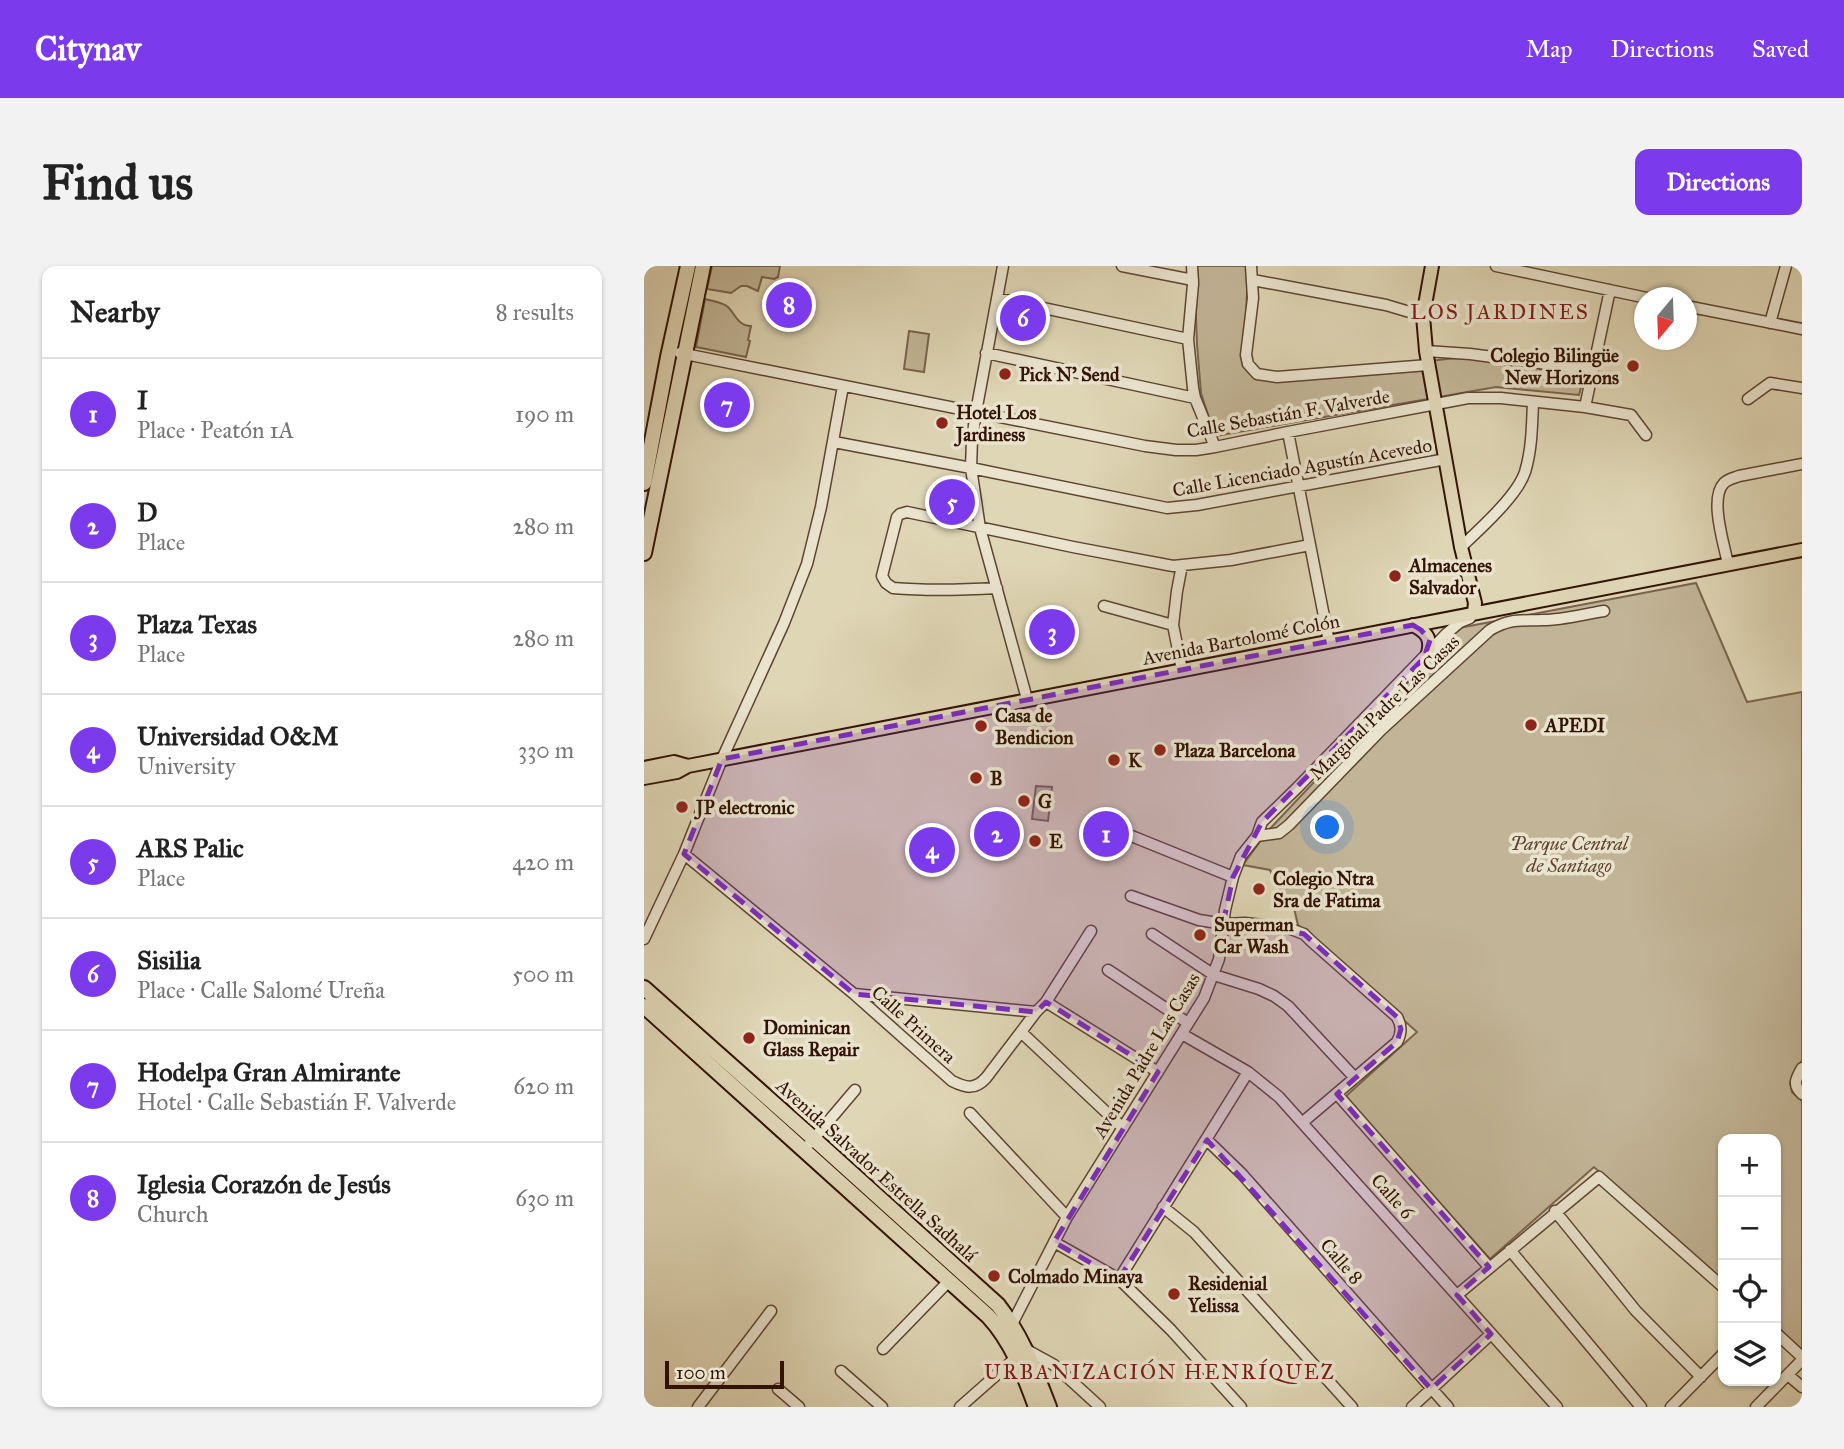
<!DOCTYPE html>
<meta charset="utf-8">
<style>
body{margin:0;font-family:"IM FELL Great Primer",serif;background:#f2f2f2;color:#222}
.controls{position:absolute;right:21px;bottom:21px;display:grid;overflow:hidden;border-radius:14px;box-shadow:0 2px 5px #0004}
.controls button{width:63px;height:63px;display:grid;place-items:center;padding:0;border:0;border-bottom:2px solid #e0e0e0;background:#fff;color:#222;font:35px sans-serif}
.compass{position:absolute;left:990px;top:21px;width:63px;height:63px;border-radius:50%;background:#fff;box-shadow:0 2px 5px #0004;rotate:199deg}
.scale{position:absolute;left:21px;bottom:18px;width:119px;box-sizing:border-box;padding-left:7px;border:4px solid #331304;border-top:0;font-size:19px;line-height:24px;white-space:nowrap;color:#331304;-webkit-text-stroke:5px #eae4cf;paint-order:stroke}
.you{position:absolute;left:684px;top:562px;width:24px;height:24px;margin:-18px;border:5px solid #fff;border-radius:50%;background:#1a73e8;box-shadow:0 0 0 10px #1a73e833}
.badge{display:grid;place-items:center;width:46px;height:46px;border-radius:50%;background:#7c3aed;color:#fff;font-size:23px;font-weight:700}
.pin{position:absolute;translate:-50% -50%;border:4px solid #fff;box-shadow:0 2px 7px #0006}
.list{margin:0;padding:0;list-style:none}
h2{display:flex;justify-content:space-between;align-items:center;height:91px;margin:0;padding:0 28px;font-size:30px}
h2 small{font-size:23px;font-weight:400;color:#767676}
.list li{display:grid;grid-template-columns:46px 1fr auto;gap:21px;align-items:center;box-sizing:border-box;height:112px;padding:0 28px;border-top:2px solid #e0e0e0}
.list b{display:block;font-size:26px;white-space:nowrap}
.list p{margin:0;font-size:23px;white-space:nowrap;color:#767676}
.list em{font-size:23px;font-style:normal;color:#767676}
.icon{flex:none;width:38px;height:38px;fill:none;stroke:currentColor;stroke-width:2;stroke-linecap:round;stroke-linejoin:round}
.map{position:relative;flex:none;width:1158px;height:1141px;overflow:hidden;border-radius:14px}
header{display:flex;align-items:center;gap:42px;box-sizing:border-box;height:98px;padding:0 35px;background:#7c3aed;color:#fff}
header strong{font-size:33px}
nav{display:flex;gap:38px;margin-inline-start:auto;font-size:24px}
.intro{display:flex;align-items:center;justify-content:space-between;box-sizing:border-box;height:168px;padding:0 42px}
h1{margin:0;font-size:49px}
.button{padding:18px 32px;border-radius:14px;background:#7c3aed;color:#fff;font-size:24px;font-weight:700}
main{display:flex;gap:42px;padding:0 42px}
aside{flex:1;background:#fff;border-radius:14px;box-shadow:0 2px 5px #0004}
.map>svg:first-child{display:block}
.green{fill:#c2b597;stroke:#7a644e;stroke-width:2}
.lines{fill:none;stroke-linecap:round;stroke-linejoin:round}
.minor-casing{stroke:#5e4430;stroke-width:13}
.major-casing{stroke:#331304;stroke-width:16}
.highway-casing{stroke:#331304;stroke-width:18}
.minor{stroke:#eae4cf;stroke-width:10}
.major{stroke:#dfd6b5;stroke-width:12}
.highway{stroke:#dfd6b5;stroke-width:14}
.marked{fill:#7b2cbf;fill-opacity:0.2;stroke:#7b2cbf;stroke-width:5;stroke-dasharray:14 9;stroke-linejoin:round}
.poi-dot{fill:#8f2418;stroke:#eae4cf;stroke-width:2.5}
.labels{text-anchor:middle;stroke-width:7;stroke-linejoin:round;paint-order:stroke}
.poi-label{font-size:19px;font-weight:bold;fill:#331304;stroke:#eae4cf;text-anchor:start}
.street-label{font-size:19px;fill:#331304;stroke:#eae4cf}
.park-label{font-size:19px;font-style:italic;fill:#5e4430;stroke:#eae4cf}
.neighbourhood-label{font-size:21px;letter-spacing:2px;fill:#7a1f14;stroke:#eae4cf}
</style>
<header>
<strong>Citynav</strong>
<nav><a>Map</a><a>Directions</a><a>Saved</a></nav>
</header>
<div class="intro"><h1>Find us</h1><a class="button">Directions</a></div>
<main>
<aside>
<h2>Nearby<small>8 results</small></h2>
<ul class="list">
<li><span class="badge">1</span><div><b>I</b><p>Place · Peatón 1A</p></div><em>190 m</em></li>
<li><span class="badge">2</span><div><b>D</b><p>Place</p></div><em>280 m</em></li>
<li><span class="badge">3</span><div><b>Plaza Texas</b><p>Place</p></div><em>280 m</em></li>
<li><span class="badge">4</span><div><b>Universidad O&amp;M</b><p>University</p></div><em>330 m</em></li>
<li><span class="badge">5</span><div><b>ARS Palic</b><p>Place</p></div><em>420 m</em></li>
<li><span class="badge">6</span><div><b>Sisilia</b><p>Place · Calle Salomé Ureña</p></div><em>500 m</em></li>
<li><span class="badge">7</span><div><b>Hodelpa Gran Almirante</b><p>Hotel · Calle Sebastián F. Valverde</p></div><em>620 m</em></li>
<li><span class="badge">8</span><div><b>Iglesia Corazón de Jesús</b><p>Church</p></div><em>630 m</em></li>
</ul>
</aside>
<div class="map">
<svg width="1158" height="1141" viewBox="0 0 1158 1141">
<rect width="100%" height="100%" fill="#dfd6b5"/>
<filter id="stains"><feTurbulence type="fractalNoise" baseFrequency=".00286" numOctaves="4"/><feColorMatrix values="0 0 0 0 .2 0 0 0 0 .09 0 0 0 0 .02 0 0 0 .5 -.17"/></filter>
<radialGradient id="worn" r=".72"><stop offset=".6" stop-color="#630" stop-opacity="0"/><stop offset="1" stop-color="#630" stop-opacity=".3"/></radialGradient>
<path class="green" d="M68,0H136L134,11L130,13L118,11L114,25L103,20H97L87,27L63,23Z
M550,0H604L601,77L604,99L626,113L812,92L943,99L935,129L852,121L571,170L557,127L553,78Z
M61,33C68,35 79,36 84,41C92,49 94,60 107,60L104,74L106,75L102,91L52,81Z
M265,65L285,68L280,106L260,103Z
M1052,317L1103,436L1158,426V794L1146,817L1148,826L1158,835V1088L1132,1064V873H1079V1017L950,901L846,993L701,831L773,766L654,659L649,638L632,618L626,604L599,599L623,566L815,362Z
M392,520L408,521L404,555L388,553Z"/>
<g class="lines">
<defs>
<path id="minor" d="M359,0L332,146L328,173L327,202L336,262L383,433
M478,0L549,14
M548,0L549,18L544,73L549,122L551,132L571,181
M607,0L609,32L602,89L604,98L613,108L633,111L784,99
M852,0L1003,32
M609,14L742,39L779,50
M353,32L544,73
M1042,40L1158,63
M1126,57L1142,0
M782,85L826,88L948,104
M36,87L501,180L532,184H552L571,181L644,166L824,132H857L941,141L987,149L1002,169
M342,87L551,132
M1104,133L1126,117L1158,122
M941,141L966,24
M644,166L685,376
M190,176L327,202L523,242L553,239L802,193
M817,281C836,263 873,230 881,206C888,183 888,159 889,136
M1084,298C1080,278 1065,232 1080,217C1084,213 1090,212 1095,210L1158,198
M538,299L533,325L529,359L538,404
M353,322C318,324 284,325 249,322L242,317L238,310L253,251L256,248L263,246L429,281L529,300L587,294L666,279
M460,340L529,359
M734,438L748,454
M485,569L589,611
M613,570L635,567L645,559L737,464L846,364C867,352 876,355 899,354C919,354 940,348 960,345
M40,588L210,728L308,815C322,822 331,824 342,812L392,746L402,736L447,665
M487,630L555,654L580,658L601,657L644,662L660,668L667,675L753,751C758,760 758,767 753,776L659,856
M508,668L570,709L615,723L630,730L644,740L711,812
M0,673L40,588L78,493L140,357L163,298L177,241L199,120
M464,704L544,757
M210,728L392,746
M402,736L514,806
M377,766L479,862
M538,768L604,806L635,831L913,1141
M1158,802C1152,812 1148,819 1158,828
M693,828L845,1001
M326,847L423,951
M563,874L598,908L804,1141
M166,877L211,824
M519,941L550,966L708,1141
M911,945L992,1045L1057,1111
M410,976L475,1013L527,1064L597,1141
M866,984L997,1141
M475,1013L604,806
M813,1029L955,911L1079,1021
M366,1062L423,951L560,732L575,693L581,644L589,611L597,590L613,570L618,556L653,522L802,368L816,356L826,352
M1132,1067L1158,1091
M239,1083L305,1015
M197,1105L238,1141
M1144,1109L1158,1121
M134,1123L155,1141
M54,1141L127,1045
M316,1141L376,1088L381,1083L410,1099L456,1141
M768,1141L847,1068
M1027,1141L1079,1088
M1112,1141L1158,1094"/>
<path id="major" d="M788,0L779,50L782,85L817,281L831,337L830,346
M769,359C782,366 788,372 784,387
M0,502L30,496L44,500
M0,512L33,506L44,500L1158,284"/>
<path id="highway" d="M0,217L24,91L44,0
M0,287L59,0
M0,722L170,873L354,1039C378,1070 391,1105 405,1141
M0,740L344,1050C368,1076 380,1108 392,1141"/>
</defs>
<use href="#minor" class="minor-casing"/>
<use href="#major" class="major-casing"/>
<use href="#highway" class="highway-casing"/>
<use href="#minor" class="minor"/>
<use href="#major" class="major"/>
<use href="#highway" class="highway"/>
</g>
<path class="marked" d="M769,359L777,364L786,374L780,392L618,556L589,611L579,658H615L660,668L753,751L757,763L753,776L693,828L845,1001L813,1029L847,1068L787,1123L563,874L475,1013L410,976L514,806L402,736L392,746L210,728L40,588L78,493Z"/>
<g class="poi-dot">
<circle cx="989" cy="100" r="7"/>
<circle cx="361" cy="108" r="7"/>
<circle cx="298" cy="157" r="7"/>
<circle cx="751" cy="310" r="7"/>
<circle cx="887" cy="459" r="7"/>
<circle cx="337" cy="460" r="7"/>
<circle cx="516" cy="484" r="7"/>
<circle cx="470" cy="494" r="7"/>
<circle cx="332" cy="512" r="7"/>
<circle cx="380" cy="535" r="7"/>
<circle cx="38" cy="541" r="7"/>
<circle cx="391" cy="575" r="7"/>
<circle cx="615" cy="623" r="7"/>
<circle cx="556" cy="669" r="7"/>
<circle cx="105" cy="772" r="7"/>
<circle cx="350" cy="1010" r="7"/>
<circle cx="530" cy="1028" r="7"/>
</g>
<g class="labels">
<g class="poi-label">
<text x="975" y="96" text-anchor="end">Colegio Bilingüe<tspan x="975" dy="22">New Horizons</tspan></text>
<text x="375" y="115">Pick N' Send</text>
<text x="312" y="153">Hotel Los<tspan x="312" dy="22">Jardiness</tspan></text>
<text x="765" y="306">Almacenes<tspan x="765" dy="22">Salvador</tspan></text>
<text x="351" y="456">Casa de<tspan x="351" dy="22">Bendicion</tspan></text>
<text x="901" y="466">APEDI</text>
<text x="530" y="491">Plaza Barcelona</text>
<text x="484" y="501">K</text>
<text x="346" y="519">B</text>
<text x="394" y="542">G</text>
<text x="52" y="548">JP electronic</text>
<text x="405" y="582">E</text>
<text x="629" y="619">Colegio Ntra<tspan x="629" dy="22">Sra de Fatima</tspan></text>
<text x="570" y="665">Superman<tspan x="570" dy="22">Car Wash</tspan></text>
<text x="119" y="768">Dominican<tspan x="119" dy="22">Glass Repair</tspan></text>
<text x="364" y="1017">Colmado Minaya</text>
<text x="544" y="1024">Residenial<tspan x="544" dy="22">Yelissa</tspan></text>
</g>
<g class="street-label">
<text transform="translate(644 147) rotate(-10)" y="7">Calle Sebastián F. Valverde</text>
<text transform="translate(658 201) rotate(-10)" y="7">Calle Licenciado Agustín Acevedo</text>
<text transform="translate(597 373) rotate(-11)" y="7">Avenida Bartolomé Colón</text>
<text transform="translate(740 441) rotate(-44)" y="7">Marginal Padre Las Casas</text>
<text transform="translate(270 758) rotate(42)" y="7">Calle Primera</text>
<text transform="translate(502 789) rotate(-59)" y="7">Avenida Padre Las Casas</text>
<text transform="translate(233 904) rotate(42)" y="7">Avenida Salvador Estrella Sadhalá</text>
<text transform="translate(749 930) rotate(48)" y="7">Calle 6</text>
<text transform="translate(698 995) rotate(49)" y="7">Calle 8</text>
</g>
<g class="park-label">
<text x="925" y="584">Parque Central<tspan x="925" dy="22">de Santiago</tspan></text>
</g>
<g class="neighbourhood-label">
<text x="856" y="53">LOS JARDINES</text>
<text x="516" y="1113">URBANIZACIÓN HENRÍQUEZ</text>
</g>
</g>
<rect width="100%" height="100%" filter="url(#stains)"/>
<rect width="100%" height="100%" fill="url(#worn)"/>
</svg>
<div class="controls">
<button>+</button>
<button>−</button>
<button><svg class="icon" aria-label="locate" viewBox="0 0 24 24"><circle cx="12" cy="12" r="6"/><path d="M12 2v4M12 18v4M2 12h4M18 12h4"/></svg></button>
<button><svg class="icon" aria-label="layers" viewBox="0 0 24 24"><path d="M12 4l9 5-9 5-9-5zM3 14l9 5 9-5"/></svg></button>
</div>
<svg class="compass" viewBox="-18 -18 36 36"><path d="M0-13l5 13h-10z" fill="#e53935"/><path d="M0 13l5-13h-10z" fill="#767676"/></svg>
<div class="scale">100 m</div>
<div class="you"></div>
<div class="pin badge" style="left:462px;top:568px">1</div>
<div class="pin badge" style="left:353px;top:568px">2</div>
<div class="pin badge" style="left:408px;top:366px">3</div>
<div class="pin badge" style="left:288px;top:584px">4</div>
<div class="pin badge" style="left:308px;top:236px">5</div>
<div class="pin badge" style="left:379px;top:52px">6</div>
<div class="pin badge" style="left:83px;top:139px">7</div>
<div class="pin badge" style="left:145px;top:39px">8</div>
</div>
</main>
